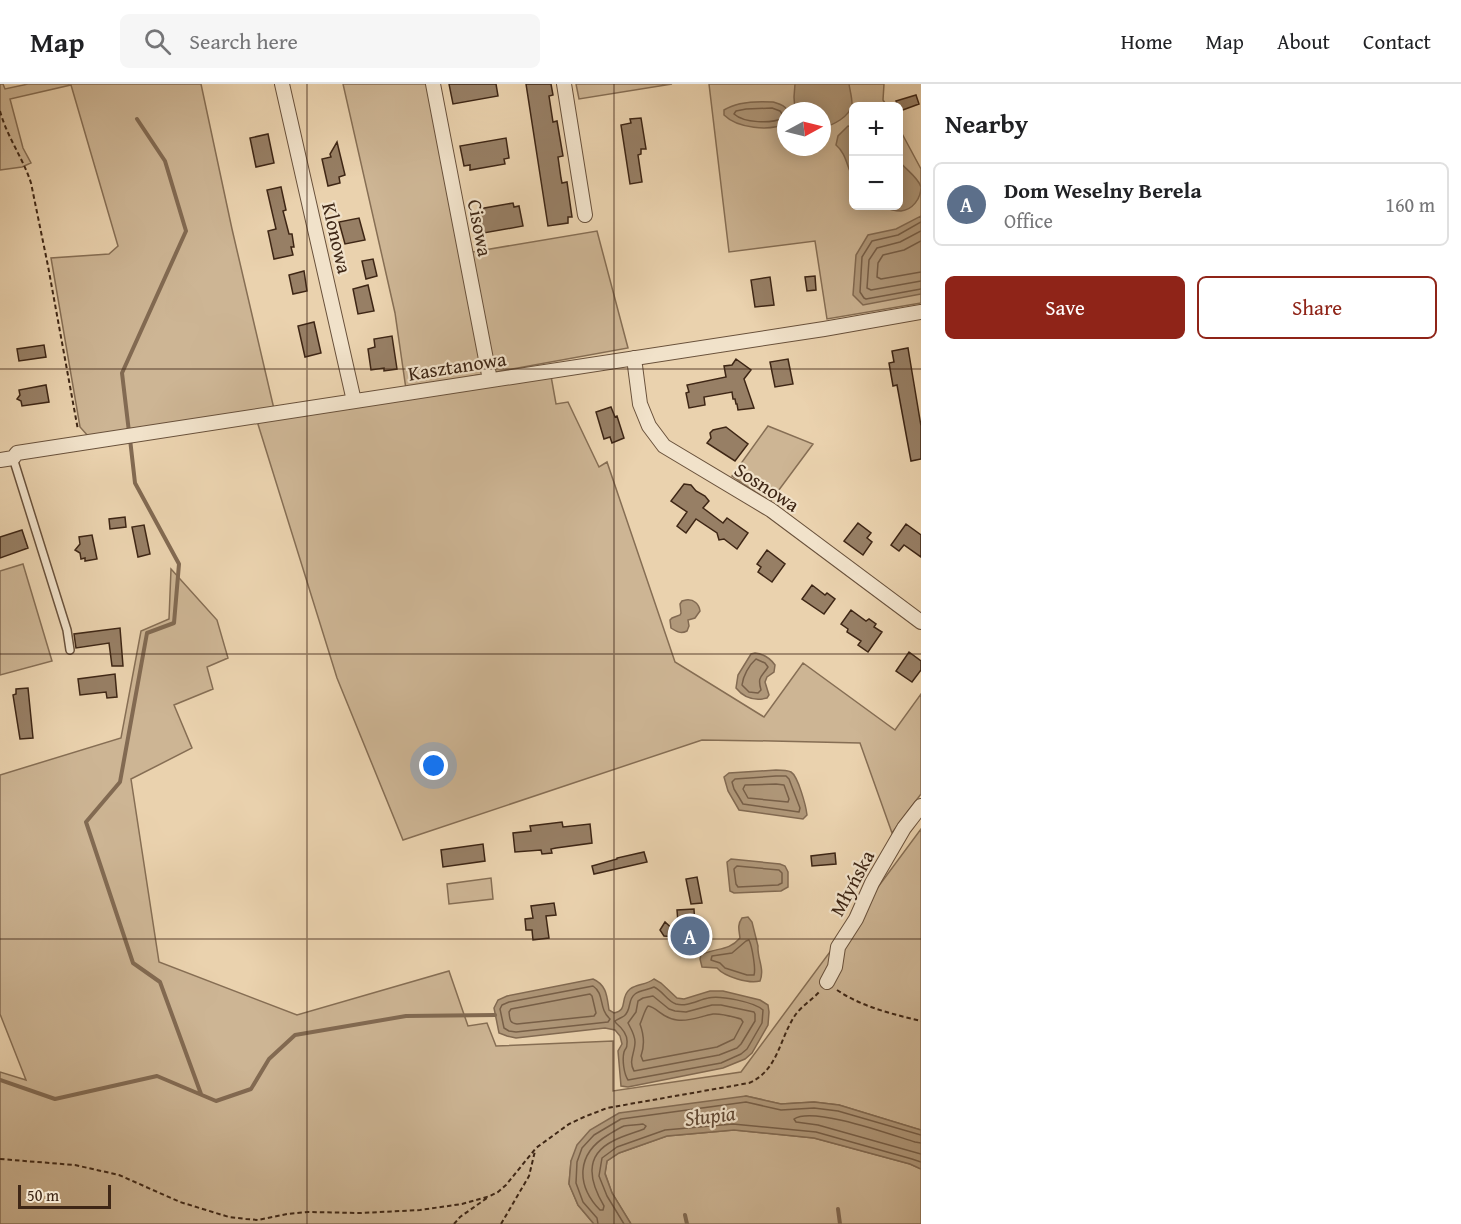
<!DOCTYPE html>
<meta charset="utf-8">
<style>
body{margin:0;font-family:"Gentium Book Plus",serif;background:#f6f6f6;color:#202124}
.controls{position:absolute;right:18px;top:18px;display:grid;overflow:hidden;border-radius:9px;box-shadow:0 3px 15px #0003}
.controls button{width:54px;height:54px;display:grid;place-items:center;padding:0;border:0;border-bottom:2px solid #e0e0e0;background:#fff;color:#202124;font:30px sans-serif}
.compass{position:absolute;left:777px;top:18px;width:54px;height:54px;border-radius:50%;background:#fff;box-shadow:0 3px 15px #0003;rotate:83deg}
.scale{position:absolute;left:18px;bottom:15px;width:93px;box-sizing:border-box;padding-left:6px;border:3px solid #3e2615;border-top:0;font-size:16px;line-height:21px;white-space:nowrap;color:#3e2615;-webkit-text-stroke:4px #f1e2ca;paint-order:stroke}
.you{position:absolute;left:434px;top:682px;width:21px;height:21px;margin:-15px;border:4px solid #fff;border-radius:50%;background:#1a73e8;box-shadow:0 0 0 9px #1a73e833}
.badge{display:grid;place-items:center;width:39px;height:39px;border-radius:50%;background:#8f2418;color:#fff;font-size:20px;font-weight:700}
.pin{position:absolute;translate:-50% -50%;border:3px solid #fff;box-shadow:0 2px 6px #0006}
.list{margin:0;padding:0;list-style:none}
h2{display:flex;justify-content:space-between;align-items:center;height:78px;margin:0;padding:0 24px;font-size:26px}
h2 small{font-size:20px;font-weight:400;color:#757577}
.list li{display:grid;grid-template-columns:39px 1fr auto;gap:18px;align-items:center;box-sizing:border-box;height:84px;margin:0 12px 12px;padding:0 12px;border:2px solid #e0e0e0;border-radius:9px}
.list b{display:block;font-size:22px;white-space:nowrap}
.list p{margin:0;font-size:20px;white-space:nowrap;color:#757577}
.list em{font-size:20px;font-style:normal;color:#757577}
.actions{display:flex;gap:12px;padding:18px 24px}
.actions a{flex:1;padding:14px 0;border:2px solid #8f2418;border-radius:9px;text-align:center;font-size:21px;color:#8f2418}
.actions .main{background:#8f2418;color:#fff}
.icon{flex:none;width:33px;height:33px;fill:none;stroke:currentColor;stroke-width:2;stroke-linecap:round;stroke-linejoin:round}
.map{position:relative;flex:none;width:921px;height:1140px;overflow:hidden}
header{display:flex;align-items:center;gap:36px;box-sizing:border-box;height:84px;padding:0 30px;background:#fff;border-bottom:2px solid #e0e0e0}
header strong{font-size:28px}
nav{display:flex;gap:33px;margin-inline-start:auto;font-size:21px}
.search{width:420px;height:54px;background:#f6f6f6;display:flex;align-items:center;gap:15px;box-sizing:border-box;padding:0 21px;border-radius:9px;color:#757577;font-size:22px}
main{display:flex}
aside{flex:1;background:#fff}
.map>svg:first-child{display:block}
.green{fill:#cdb594;stroke:#866e54;stroke-width:1.5;fill-rule:evenodd}
.water{fill:#b0987a;stroke:#826a52;stroke-width:1.5}
.lines{fill:none;stroke-linecap:round;stroke-linejoin:round}
.shore{stroke:#775f48;stroke-width:1.5}
.stream{stroke:#826a52;stroke-width:4}
.building{fill:#977f65;stroke:#3e2615;stroke-width:1.5}
.service-casing{stroke:#69513b;stroke-width:10}
.minor-casing{stroke:#69513b;stroke-width:16}
.path{stroke:#3e2615;stroke-width:2;stroke-dasharray:4.5 3;stroke-linecap:butt}
.service{stroke:#f1e2ca;stroke-width:7}
.minor{stroke:#f1e2ca;stroke-width:14}
.grid{fill:none;stroke:#3e2615;stroke-width:1.5;stroke-opacity:0.55}
.labels{text-anchor:middle;stroke-width:4.5;stroke-linejoin:round;paint-order:stroke}
.street-label{font-size:20px;fill:#3e2615;stroke:#f1e2ca}
.water-label{font-size:21px;font-style:italic;fill:#604833;stroke:#f1e2ca}
</style>
<header>
<strong>Map</strong>
<div class="search"><svg class="icon" aria-label="search" viewBox="0 0 24 24"><circle cx="10" cy="10" r="6"/><path d="M15 15l6 6"/></svg>Search here</div>
<nav><a>Home</a><a>Map</a><a>About</a><a>Contact</a></nav>
</header>
<main>
<div class="map">
<svg width="921" height="1140" viewBox="0 0 921 1140">
<rect width="100%" height="100%" fill="#ead2ae"/>
<filter id="stains"><feTurbulence type="fractalNoise" baseFrequency=".00333" numOctaves="4"/><feColorMatrix values="0 0 0 0 .2 0 0 0 0 .09 0 0 0 0 .02 0 0 0 .5 -.17"/></filter>
<radialGradient id="worn" r=".72"><stop offset=".6" stop-color="#630" stop-opacity="0"/><stop offset="1" stop-color="#630" stop-opacity=".3"/></radialGradient>
<path class="green" d="M0,0H3L5,5L28,0H201L232,145L274,325L88,352L80,343L51,174L109,170L118,162L71,1L10,15L23,64L31,79L22,83L0,86Z
M343,0H428L483,290L406,305L395,229Z
M576,0H672L579,15Z
M709,0H884L883,16L887,22H854V122H898L899,44L921,85V219L827,235L815,157L729,168ZM786,27H822V63H786Z
M597,147L628,264L495,288L472,168Z
M551,292L556,320L568,318L599,383L607,378L675,578L764,633L803,579L895,646L921,610V710L892,749L860,659L772,657L702,656L403,756L337,594L257,337Z
M768,342L813,360L770,418L732,392Z
M23,480L52,577L0,591V487Z
M171,485L217,536L228,574L207,583L213,605L174,621L192,664L131,695L159,878L297,931L449,887L468,942L487,939L496,962L613,957V1007L741,988L921,745V1046L839,1021L814,1018L781,1020L746,1012L571,1077L569,1100L578,1121L594,1140H0V988L26,996L0,930V691L121,654L141,547L169,535Z
M491,794L493,815L449,820L447,800Z
M734,1046L814,1054L910,1080L921,1085V1140H631L612,1109L605,1089L607,1077L619,1069L667,1052Z"/>
<path class="water" d="M795,0H849C850,7 852,13 852,20C850,33 833,41 822,44V27H795L794,13Z
M773,18C779,20 785,21 788,27H786V39C770,48 737,44 724,31V26C738,17 757,17 773,18Z
M848,42L853,43V94C847,83 846,69 836,61L838,52Z
M899,77C905,85 918,93 921,103C921,115 912,126 901,127C895,127 888,125 882,122H898Z
M921,132V210L863,221L853,211L856,171L868,151L896,145Z
M686,516C694,515 699,520 700,527L695,534L688,536L689,542L687,547C681,550 677,548 671,544L670,536L672,534L680,531L681,529L680,520L682,517Z
M755,569C764,570 770,574 775,581L774,588L767,593L765,598L769,611L767,614C755,617 744,614 736,604L738,591L751,570Z
M776,686C781,686 787,686 791,688C798,692 806,722 807,731L803,735L739,726L728,707L724,693L729,689Z
M731,775L780,780L785,782L788,788V803L781,807L734,809L730,807L727,778Z
M748,833L752,838L758,862C757,874 765,885 760,897C749,900 725,893 717,884L702,883L700,875L701,871C716,863 728,868 740,854C739,846 737,841 742,834Z
M593,895C607,901 607,913 609,926L614,929C629,926 619,914 630,905C637,900 646,901 654,895L661,899L677,914L684,915L710,907H723L760,916L768,921L769,928L768,941L752,969L745,975L723,984L628,1003L621,1002L618,967L622,960L620,952L615,946L605,944L516,954L507,952L499,949L494,924L498,916L507,912Z
M746,1012L781,1020L814,1018L839,1021L921,1046V1085L910,1080L814,1054L734,1046L667,1052L619,1069L607,1077L605,1090L612,1109L631,1140H594L578,1121L569,1100L571,1077L577,1061L590,1046L619,1029Z"/>
<g class="lines">
<path class="shore" d="M772,24L780,27L783,31V34C771,40 744,39 734,30L736,27L746,25Z
M921,138L898,151L872,157L862,173L860,208L864,214L866,215L921,205
M921,147L900,158L877,164L869,176L867,204L871,206L921,197
M921,157L904,166L883,171L878,179L877,193L881,195L921,188
M756,575L765,579L768,583C762,593 757,592 761,606L758,609L749,608L742,601C743,592 749,581 756,575Z
M776,692H786L789,695L800,724L799,728L743,720L734,705L732,698L735,695Z
M776,700L784,701L789,715L788,718L748,714L743,705L745,701Z
M737,782L779,786L782,789V799L778,801L738,803L736,800L734,785Z
M749,856C752,862 756,885 754,891H747L725,884L720,879L711,876L712,872L732,869L746,857Z
M593,902C605,910 598,924 610,935L608,938L516,948L509,947L504,944L500,925L502,921L509,918Z
M654,903C663,907 667,917 676,920C687,923 698,916 708,914C720,911 754,918 763,926L762,939L747,965L741,970L721,979L628,996C624,990 622,976 624,968C626,962 627,966 627,959C628,950 622,944 616,939L615,937C618,935 621,934 624,932C632,926 627,916 635,910C640,906 648,906 654,903Z
M590,910L592,912L596,929L594,932L517,940C509,939 510,935 509,928L511,925Z
M653,912L669,925L675,927L686,928L712,921H721L754,928L755,930V937L741,960L737,964L719,971L634,987C628,977 635,969 635,958C635,951 631,945 628,939L636,928L638,917L643,914Z
M648,922C657,923 663,935 677,936C690,938 701,932 713,930C722,929 733,933 741,935L743,938L734,955L717,963L643,977L641,972C645,961 644,951 640,940C642,936 645,925 648,922Z
M643,1040L646,1042L644,1045C634,1049 622,1052 613,1057C583,1072 590,1098 604,1122L603,1126H600C576,1101 576,1070 608,1051C613,1048 619,1044 624,1042C630,1041 637,1041 643,1040Z
M921,1059L915,1058C892,1051 813,1022 794,1035L796,1038L818,1041L921,1070
M598,1140L597,1134L583,1118L576,1099L577,1078L582,1064L594,1051L621,1035L746,1018L781,1026L814,1024L838,1027L921,1051
M624,1140L607,1112L599,1092L602,1074L617,1063L665,1046L733,1040L816,1048L912,1075L921,1078"/>
<path class="stream" d="M129,348L122,289L186,147L165,77L137,35
M130,355L135,399L179,480L174,539L147,549L120,698L86,738L133,879L160,898L201,1010
M0,996L55,1015L157,992L216,1017L251,1005L269,975L295,951L406,932L495,931
M838,1125L840,1140
M685,1131L687,1140"/>
</g>
<path class="building" d="M449,0H496L498,12L453,20Z
M526,0H551L553,11L549,12L553,38L557,37L563,72L558,73L561,94L562,99L567,98L572,133H568V139L548,142Z
M916,11L919,20L900,27L896,17Z
M641,34L646,65H641V70L638,71L642,98L630,100L621,41L631,39L630,35Z
M268,50L274,79L256,83L250,54Z
M506,54L509,74L504,75L505,80L470,86V81L464,82L460,62Z
M337,58L345,91L339,93L340,99L328,102L322,75L331,73L330,70Z
M281,103L286,126L283,127L289,150H292L294,163H291L293,171L274,175L268,147L276,145L267,106Z
M513,119L514,123L519,122L523,142L478,150L474,130L479,129V125Z
M359,134L365,156L345,160L339,138Z
M373,175L377,192L366,195L362,177Z
M304,187L307,207L293,210L289,191Z
M815,192L816,206L807,207L805,193Z
M770,193L774,221L755,223L751,196Z
M368,201L374,227L358,230L353,205Z
M314,238L321,269L305,273L298,242Z
M392,252L397,285L384,287V284L371,286L368,265L375,263L374,255Z
M44,261L46,273L19,277L17,265Z
M908,264L921,342V375L911,377L897,301L893,302L889,279L894,278L892,267Z
M736,275L751,286L744,295L754,324L738,326L737,320H736L735,315H733L732,308L704,313L705,321L689,324L686,309L689,308L687,301L726,293L724,282L732,281Z
M788,275L793,300L775,303L770,278Z
M46,301L49,318L22,322L21,317L17,315L20,311L19,306Z
M611,323L615,333L617,332L624,354L612,359L610,353L604,355L596,328Z
M726,343L748,360L735,377L707,359L711,354L710,349L713,346Z
M684,400L691,401L696,407L705,412L709,417L703,424L723,439L727,434L748,449L737,465L724,455L719,456L717,449L696,435L686,449L677,442L687,428L671,417Z
M125,433L126,443L110,445L109,435Z
M858,439L871,449L867,454L872,458L863,471L844,457Z
M906,440L921,451V473L904,461L899,467L891,461Z
M144,441L150,470L138,473L132,443Z
M22,446L28,464L0,474V453Z
M92,451L97,475L85,477V474L81,475L80,469L75,466L80,460L79,453Z
M767,466L785,480L772,498L758,488L761,483L757,480Z
M812,501L825,511L827,509L835,515L824,530L802,515Z
M851,526L866,537L869,535L876,540L874,543L882,548L868,568L858,561L861,557L847,548L848,545L841,540Z
M120,544L123,582H112L109,559L76,564L74,550Z
M909,568L921,577V586L912,598L896,587Z
M115,590L117,613L107,614L106,608L80,611L78,595Z
M28,604L33,654L20,655L13,611L16,610V605Z
M562,738L563,743L590,740L592,759L556,764L551,765L552,769L542,770L541,766L515,768L513,749L531,747L530,742Z
M483,760L485,777L443,783L441,766Z
M644,768L647,778L594,790L592,782L617,775V774Z
M835,769L836,780L812,782L811,772Z
M697,793L702,819L691,820L686,795Z
M554,819L556,831L546,832L549,854L533,856L532,846H526L525,835L533,834L531,822Z
M694,825L696,859L680,860L679,853L664,852L660,846L665,838L679,851L677,826Z"/>
<g class="lines">
<defs>
<path id="service" d="M13,374L67,546L70,566"/>
<path id="minor" d="M282,0L354,317
M433,0L490,296
M564,0L585,131
M634,274L640,320L649,342L664,362L771,426L921,538
M0,376L13,374L17,369L824,245L921,228
M827,898L835,883L838,863L856,835L872,799L904,744L921,722"/>
</defs>
<use href="#service" class="service-casing"/>
<use href="#minor" class="minor-casing"/>
<path class="path" d="M0,27C7,53 23,74 31,99L48,182L78,346
M837,906C862,923 892,930 921,937
M0,1075L75,1081L119,1091L180,1118L229,1133L246,1135L258,1136L287,1130L308,1128L360,1129L420,1126L462,1120L490,1112L498,1108L506,1101L536,1064L569,1040L584,1033L607,1024L749,999C779,986 779,954 796,930C802,922 813,915 820,907
M454,1140L460,1133L487,1114
M501,1140L529,1092L535,1067"/>
<use href="#service" class="service"/>
<use href="#minor" class="minor"/>
</g>
<path class="grid" d="M307,0V1140M614,0V1140M0,285H921M0,570H921M0,855H921"/>
<g class="labels">
<g class="street-label">
<text transform="translate(480 144) rotate(79)" y="7">Cisowa</text>
<text transform="translate(337 154) rotate(77)" y="7">Klonowa</text>
<text transform="translate(457 282) rotate(-9)" y="7">Kasztanowa</text>
<text transform="translate(767 403) rotate(33)" y="7">Sosnowa</text>
<text transform="translate(852 799) rotate(-62)" y="7">Młyńska</text>
</g>
<g class="water-label">
<text transform="translate(710 1032) rotate(-7)" y="7">Słupia</text>
</g>
</g>
<rect width="100%" height="100%" filter="url(#stains)"/>
<rect width="100%" height="100%" fill="url(#worn)"/>
</svg>
<div class="controls">
<button>+</button>
<button>−</button>
</div>
<svg class="compass" viewBox="-18 -18 36 36"><path d="M0-13l5 13h-10z" fill="#e53935"/><path d="M0 13l5-13h-10z" fill="#757577"/></svg>
<div class="scale">50 m</div>
<div class="you"></div>
<div class="pin badge" style="left:690px;top:852px;background:#5c6f8a">A</div>
</div>
<aside>
<h2>Nearby<small></small></h2>
<ul class="list">
<li><span class="badge" style="background:#5c6f8a">A</span><div><b>Dom Weselny Berela</b><p>Office</p></div><em>160 m</em></li>
</ul>
<div class="actions"><a class="main">Save</a><a>Share</a></div>
</aside>
</main>
